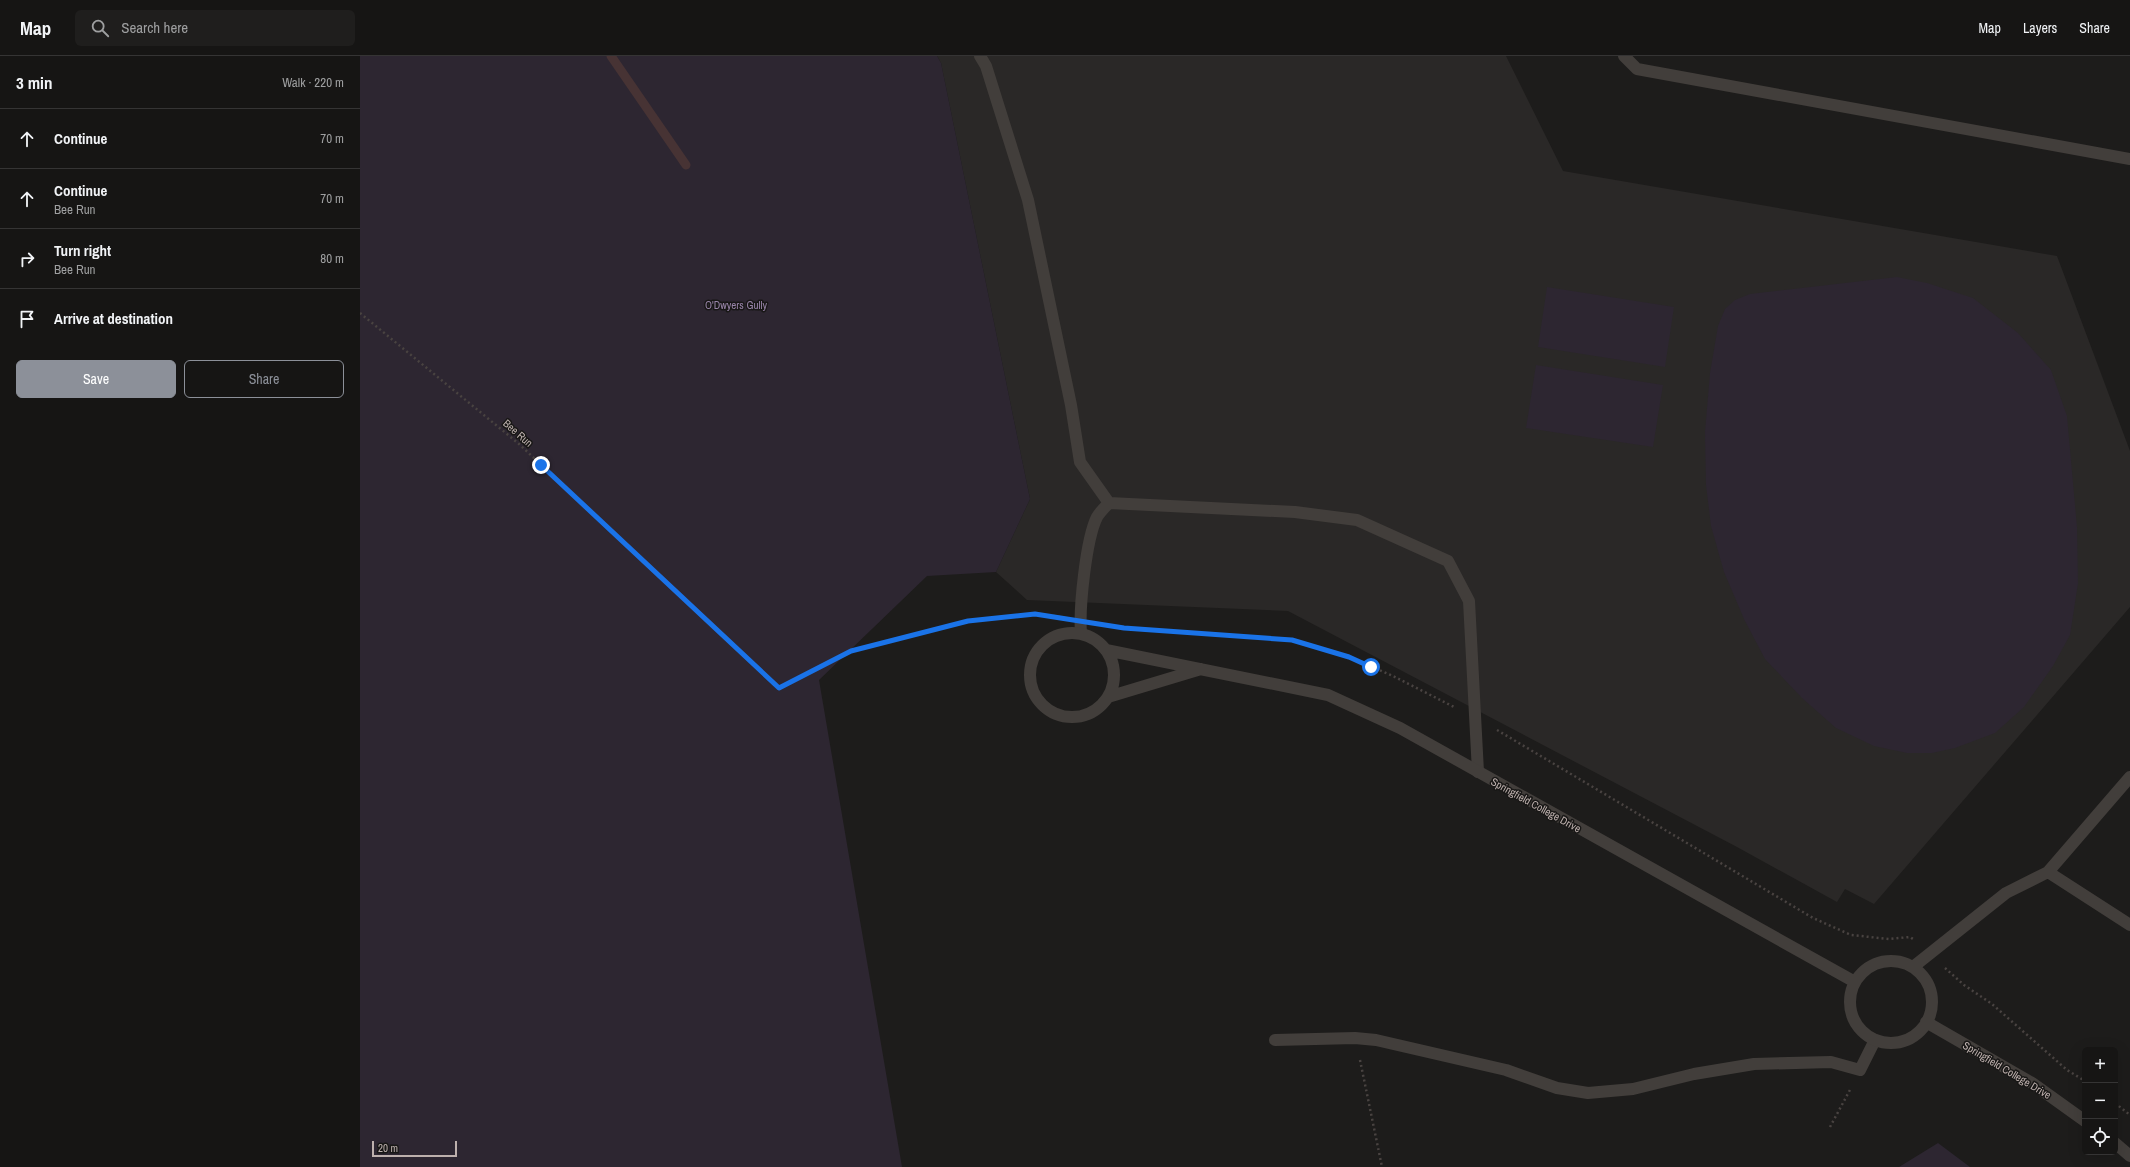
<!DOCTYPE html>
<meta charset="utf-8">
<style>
body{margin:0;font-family:"Archivo Narrow",sans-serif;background:#1f1e1d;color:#f1f3f6}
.controls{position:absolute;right:12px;bottom:12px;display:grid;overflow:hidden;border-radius:6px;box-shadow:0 4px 16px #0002}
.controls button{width:36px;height:36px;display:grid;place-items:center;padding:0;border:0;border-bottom:1px solid #353434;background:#161514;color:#f1f3f6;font:20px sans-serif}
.scale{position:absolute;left:12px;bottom:10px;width:85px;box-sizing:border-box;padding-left:4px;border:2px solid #bdb0ad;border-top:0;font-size:11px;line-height:14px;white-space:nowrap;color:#bdb0ad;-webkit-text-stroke:3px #181716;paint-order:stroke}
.stop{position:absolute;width:12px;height:12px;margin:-9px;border:3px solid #1a73e8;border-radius:50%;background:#fff}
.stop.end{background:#1a73e8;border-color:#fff;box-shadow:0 1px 4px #0008}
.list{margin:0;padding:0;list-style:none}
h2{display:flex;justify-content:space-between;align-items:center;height:52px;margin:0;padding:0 16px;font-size:17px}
h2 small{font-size:13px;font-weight:400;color:#9e9fa0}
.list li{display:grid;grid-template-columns:26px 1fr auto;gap:12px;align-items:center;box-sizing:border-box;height:60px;padding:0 16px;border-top:1px solid #353434}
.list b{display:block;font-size:15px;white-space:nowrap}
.list p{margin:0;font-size:13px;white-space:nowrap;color:#9e9fa0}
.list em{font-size:13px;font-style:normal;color:#9e9fa0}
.actions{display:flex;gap:8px;padding:12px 16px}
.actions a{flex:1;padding:9px 0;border:1px solid #8c9099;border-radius:6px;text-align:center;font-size:14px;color:#8c9099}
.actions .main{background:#8c9099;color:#fff}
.icon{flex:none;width:22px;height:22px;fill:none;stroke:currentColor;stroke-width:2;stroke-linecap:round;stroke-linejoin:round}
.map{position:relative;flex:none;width:1770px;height:1111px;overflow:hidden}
header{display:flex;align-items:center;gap:24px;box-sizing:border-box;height:56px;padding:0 20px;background:#161514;border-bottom:1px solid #353434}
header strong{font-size:19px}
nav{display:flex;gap:22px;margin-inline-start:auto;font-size:14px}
.search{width:280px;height:36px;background:#1f1e1d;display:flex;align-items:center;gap:10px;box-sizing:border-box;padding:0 14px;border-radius:6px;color:#9e9fa0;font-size:15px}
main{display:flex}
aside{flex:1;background:#161514}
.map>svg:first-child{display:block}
.built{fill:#2a2827}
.green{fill:#2d2631}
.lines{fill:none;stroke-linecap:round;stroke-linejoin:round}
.stream{stroke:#473334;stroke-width:9}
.path{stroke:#494341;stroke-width:2.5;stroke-dasharray:2 3;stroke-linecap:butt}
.lane{stroke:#423e3b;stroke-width:12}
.street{stroke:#423e3b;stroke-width:12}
.route{stroke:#1a73e8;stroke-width:5}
.labels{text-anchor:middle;stroke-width:3;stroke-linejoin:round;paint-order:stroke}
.park-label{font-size:11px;fill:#9884a8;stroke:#181716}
.street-label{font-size:11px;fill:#bdb0ad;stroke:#181716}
</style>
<header>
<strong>Map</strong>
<div class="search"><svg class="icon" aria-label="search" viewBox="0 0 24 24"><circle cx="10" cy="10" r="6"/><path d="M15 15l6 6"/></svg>Search here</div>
<nav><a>Map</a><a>Layers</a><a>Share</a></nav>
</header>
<main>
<aside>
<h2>3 min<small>Walk · 220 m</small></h2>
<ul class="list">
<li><svg class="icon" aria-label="ahead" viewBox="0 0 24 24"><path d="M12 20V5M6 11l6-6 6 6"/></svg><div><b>Continue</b></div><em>70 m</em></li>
<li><svg class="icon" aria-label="ahead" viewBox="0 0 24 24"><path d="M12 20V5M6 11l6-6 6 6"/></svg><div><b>Continue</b><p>Bee Run</p></div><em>70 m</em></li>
<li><svg class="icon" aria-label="right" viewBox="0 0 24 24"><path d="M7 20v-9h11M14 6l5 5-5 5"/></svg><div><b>Turn right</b><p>Bee Run</p></div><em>80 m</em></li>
<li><svg class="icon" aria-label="arrive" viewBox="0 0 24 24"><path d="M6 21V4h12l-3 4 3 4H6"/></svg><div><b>Arrive at destination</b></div></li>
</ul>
<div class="actions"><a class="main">Save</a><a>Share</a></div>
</aside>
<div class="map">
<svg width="1770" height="1111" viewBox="0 0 1770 1111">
<rect width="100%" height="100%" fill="#1d1c1b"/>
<path class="built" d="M577,0H1146L1203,115L1697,200L1770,395V551L1514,848L1485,833L1477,846L1377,791L928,555L667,544L636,516L670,443L581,7Z"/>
<path class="green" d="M0,0H577L581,7L670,443L636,516L567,520L459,624L542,1111H0Z
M1537,221L1567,227L1613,242L1658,277L1691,314L1707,360L1717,471L1718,527L1710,579L1693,610L1664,651L1635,677L1595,692L1572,697H1547L1514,690L1476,672L1442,642L1405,603L1384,563L1364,516L1351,470L1346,429L1345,376L1350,317L1358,270L1365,253L1375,244L1390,238Z
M1187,231L1314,251L1305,311L1178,291Z
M1176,309L1303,329L1293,391L1166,372Z
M1578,1087L1610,1111H1539Z"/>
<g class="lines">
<path class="stream" d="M251,0L326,109"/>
<path class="path" d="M0,257L159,388L419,632L491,595L608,565L675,558L701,561
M741,568L764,572L932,584L989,601L1033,620L1094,651
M1137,674L1453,862L1491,879L1529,883L1550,881L1553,883
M1585,912L1604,929L1632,948L1707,1014L1725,1025
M1000,1004L1022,1111
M1755,1047L1770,1059
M1470,1071L1491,1032"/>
<path class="lane" d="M620,0L626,10L668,144L711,349L720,406L749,447C745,451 740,456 737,461C726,483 719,552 721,577
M749,447L935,456L997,464L1088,505L1109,545L1118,716
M915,984L995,982L1016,984L1146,1014L1197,1032L1228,1037L1273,1033L1334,1018L1394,1008L1471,1006L1500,1014L1515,984"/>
<path class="street" d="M1264,0L1277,13L1770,103
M670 619a42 42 0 1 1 84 0a42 42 0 1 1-84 0Z
M746,594L968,639L1040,672L1495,926
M748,641L841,613
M1688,816L1770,869
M1490 946a41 41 0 1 1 82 0a41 41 0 1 1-82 0Z
M1553,911L1646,837L1688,816L1770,721
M1566,966L1672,1027L1725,1065
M1755,1087L1770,1100"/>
</g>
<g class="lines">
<path class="route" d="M181,409L419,632L491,595L608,565L675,558L764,572L932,584L989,601L1011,611"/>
</g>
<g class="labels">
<g class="park-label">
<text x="376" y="253">O'Dwyers Gully</text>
</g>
<g class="street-label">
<text transform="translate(158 377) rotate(41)" y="4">Bee Run</text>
<text transform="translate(1176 749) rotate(29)" y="4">Springfield College Drive</text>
<text transform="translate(1647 1014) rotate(31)" y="4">Springfield College Drive</text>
</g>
</g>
</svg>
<div class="controls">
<button>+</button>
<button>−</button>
<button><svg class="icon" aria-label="locate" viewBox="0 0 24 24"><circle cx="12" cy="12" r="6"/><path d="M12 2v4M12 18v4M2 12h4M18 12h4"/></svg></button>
</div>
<div class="scale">20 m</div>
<div class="stop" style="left:1011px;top:611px"></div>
<div class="stop end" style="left:181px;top:409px"></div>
</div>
</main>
